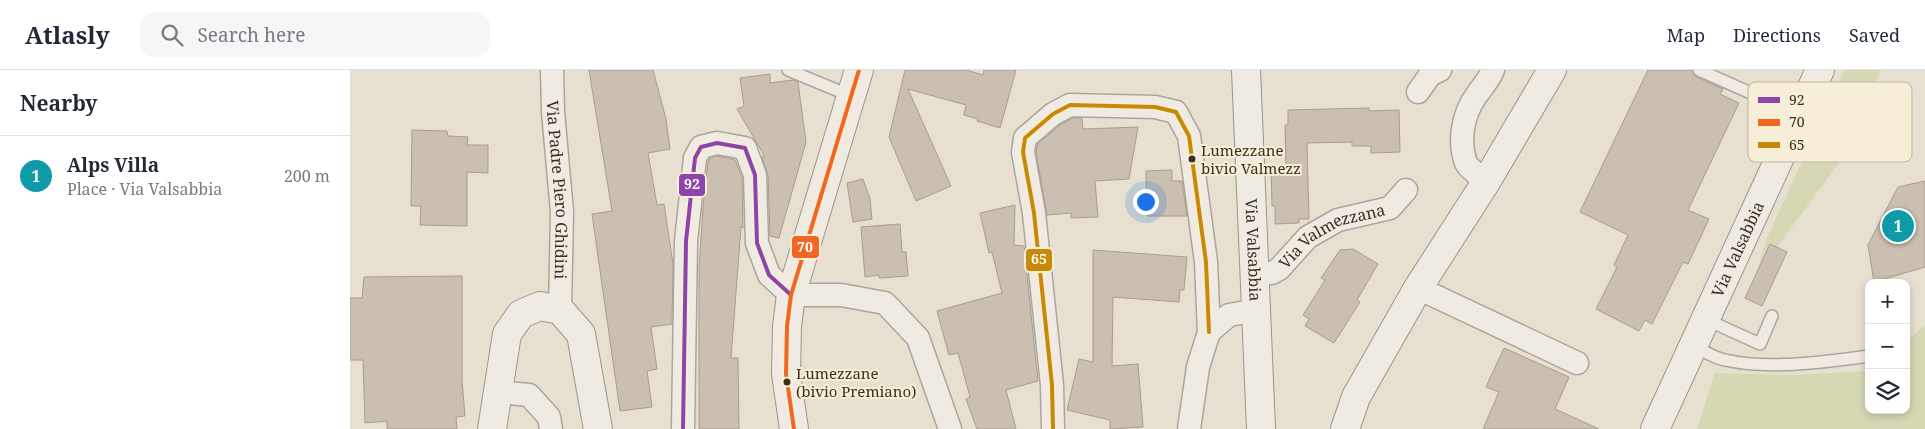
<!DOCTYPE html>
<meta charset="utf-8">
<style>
body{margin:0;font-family:"Noto Serif",serif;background:#f6f6f7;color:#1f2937}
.controls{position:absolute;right:15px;bottom:15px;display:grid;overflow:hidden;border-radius:10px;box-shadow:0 2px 8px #0003}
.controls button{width:45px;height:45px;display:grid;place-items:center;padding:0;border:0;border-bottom:1px solid #e0e1e3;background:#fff;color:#1f2937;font:25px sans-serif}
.you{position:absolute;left:795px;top:131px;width:18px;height:18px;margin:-12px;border:4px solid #fff;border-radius:50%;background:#1a73e8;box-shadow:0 0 0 8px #1a73e833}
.badge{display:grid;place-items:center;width:32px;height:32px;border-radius:50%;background:#d93025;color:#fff;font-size:16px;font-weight:700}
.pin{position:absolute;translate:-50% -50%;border:2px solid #fff;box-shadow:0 1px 5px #0006}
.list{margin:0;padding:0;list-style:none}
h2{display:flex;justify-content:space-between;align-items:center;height:65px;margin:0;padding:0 20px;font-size:21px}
h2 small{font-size:16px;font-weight:400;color:#747a83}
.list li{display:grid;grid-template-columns:32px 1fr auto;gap:15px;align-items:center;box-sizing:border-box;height:80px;padding:0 20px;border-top:1px solid #e0e1e3}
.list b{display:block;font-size:19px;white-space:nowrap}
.list p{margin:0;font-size:16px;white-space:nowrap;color:#747a83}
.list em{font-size:16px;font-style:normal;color:#747a83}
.icon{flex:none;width:28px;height:28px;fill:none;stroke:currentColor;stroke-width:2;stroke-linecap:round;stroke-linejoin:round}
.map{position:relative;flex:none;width:1575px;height:359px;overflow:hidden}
header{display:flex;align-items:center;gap:30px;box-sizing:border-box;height:70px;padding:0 25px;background:#fff;border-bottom:1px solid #e0e1e3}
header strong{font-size:24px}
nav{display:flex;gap:28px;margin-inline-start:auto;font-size:18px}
.search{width:350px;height:45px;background:#f6f6f7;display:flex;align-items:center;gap:12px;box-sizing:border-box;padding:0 18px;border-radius:15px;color:#747a83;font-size:19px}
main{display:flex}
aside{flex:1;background:#fff}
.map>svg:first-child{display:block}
.green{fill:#d6d7b3}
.building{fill:#cbbfb2;stroke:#a89c90}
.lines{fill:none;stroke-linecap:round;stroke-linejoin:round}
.service-casing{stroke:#ada599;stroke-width:14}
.minor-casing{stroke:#ada599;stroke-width:25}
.secondary-casing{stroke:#9c958a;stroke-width:30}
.service{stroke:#efebe3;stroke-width:11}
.minor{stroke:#efebe3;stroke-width:22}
.secondary{stroke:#efebe3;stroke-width:28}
.bus-1-casing{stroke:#f7eed8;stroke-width:8}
.bus-2-casing{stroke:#f7eed8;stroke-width:8}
.bus-3-casing{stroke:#f7eed8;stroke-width:8}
.bus-1{stroke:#8e44ad;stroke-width:4}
.bus-2{stroke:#f26522;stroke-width:4}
.bus-3{stroke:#c88808;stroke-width:4}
.bus-dot{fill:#3d2e20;stroke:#f7eed8;stroke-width:2}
.labels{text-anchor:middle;stroke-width:4;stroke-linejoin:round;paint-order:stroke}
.bus-label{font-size:15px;fill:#3d2e20;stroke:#f7eed8;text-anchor:start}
.street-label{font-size:16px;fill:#3d2e20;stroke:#f7eed8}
.key{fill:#f7eed8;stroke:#bfb4a1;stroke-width:1}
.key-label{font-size:14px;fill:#3d2e20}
.line-badge{stroke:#f7eed8;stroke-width:2}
.badge-label{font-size:14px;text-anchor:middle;font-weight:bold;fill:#fff}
</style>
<header>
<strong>Atlasly</strong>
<div class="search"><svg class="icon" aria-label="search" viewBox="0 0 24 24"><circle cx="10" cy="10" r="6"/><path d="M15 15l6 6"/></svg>Search here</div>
<nav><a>Map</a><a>Directions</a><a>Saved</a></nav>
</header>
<main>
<aside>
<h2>Nearby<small></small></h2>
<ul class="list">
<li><span class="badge" style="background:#0f9aa8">1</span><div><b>Alps Villa</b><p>Place · Via Valsabbia</p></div><em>200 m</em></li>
</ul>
</aside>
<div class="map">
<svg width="1575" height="359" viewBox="0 0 1575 359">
<rect width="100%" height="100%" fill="#e7e0d1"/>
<path class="green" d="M1494,0H1531L1492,89L1405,207L1417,168Z
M1575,255V359H1347L1365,303L1443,305L1519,301V340H1556V272Z"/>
<path class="building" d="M239,0H303L316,49L320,79L298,83L307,135L314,134L323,194L322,254L301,257L307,299L297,301L302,337L270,341L242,144L262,141Z
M555,0H616L633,5L634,0H666L650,58L627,51L628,49L614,45L616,35L558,19L601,116L566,131L539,67Z
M1298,0H1342L1346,7L1373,19L1370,24L1389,33L1338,140L1359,149L1338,194L1333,192L1302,254L1295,250L1289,261L1246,239L1267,197L1264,195L1278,165L1230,142Z
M420,4V13L443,10L448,12L456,72L429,168L420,166L418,105L412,87H415L387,39L394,36L390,8Z
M1019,38V41L1049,40L1050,82L1021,83V76H1002V72L957,73L959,149H949V153L925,154V136H922L921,98L936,97L935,55H938V40Z
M723,48H732L733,59L788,57L779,109L745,111L748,147L721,148V143L697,145L686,82L687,75L710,55Z
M62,60L97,61L98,66L118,67L117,75H138V103L117,102V156L70,155L71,136H61Z
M367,86L385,90L392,108L393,158L391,157L381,288H388L389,359H349V198L353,138L358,92L360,88Z
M822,100V111H832L837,146H797L796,101Z
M513,109L520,129L522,149L503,152L497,113Z
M1575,111V197L1524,212L1518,175L1548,117Z
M665,135L664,175L674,176L688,311L656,320L666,359H627L616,329L620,327L608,283L599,285L587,241L652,223L642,182L639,183L630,143Z
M550,154L552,182H556L558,206L529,208V205L515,207L511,157Z
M1420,174L1437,182L1412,236L1395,228Z
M1003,179L1028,194L1007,230L1010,232L984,273L955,256L959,249L953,245L975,210L971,208L990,180Z
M743,180L837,187L834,220H830L829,232L763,227L762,296L788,294L793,357L760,359V350L717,340L729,289L743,292Z
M112,206V310L115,346L106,347L107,359H37V351L15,353L13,290H0V228H12L14,207Z
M1154,278L1219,307L1205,339L1249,359H1133L1149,322L1136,317Z"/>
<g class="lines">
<defs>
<path id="service" d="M438,0L501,26
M1349,0L1450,45
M1355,249L1410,274L1422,246
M1343,276C1353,280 1364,288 1375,290C1419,300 1474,292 1519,286"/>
<g id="minor">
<path id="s1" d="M202,0L203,42L212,142L210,240"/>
<path d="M1068,22L1080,5L1090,0"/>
<path d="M1136,112C1130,106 1119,99 1116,93C1108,71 1113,44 1126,26C1132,17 1139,10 1143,0"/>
<path id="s2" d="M905,203H922L929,199L958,167L988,150L1040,138L1056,120"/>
<path d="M1068,218L1227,293"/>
<path d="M148,322L179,325L199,347L201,359"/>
<path d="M333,359L336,171L345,88L351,77L367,73L395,78L405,105L407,173L419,205L441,225H491L535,233L568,268L600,359"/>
<path d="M703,359L702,315L684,143L673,82L675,68L703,44L720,35L805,37L826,42L839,66L856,192L859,262"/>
<path d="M839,359L848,297L859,262L879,245L907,240"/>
</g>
<g id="secondary">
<path id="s3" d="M896,0L911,359"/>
<path d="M142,359L157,264L171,244L190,236L210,240L231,264L248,359"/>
<path d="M444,359L436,304L437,256L441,225L509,0"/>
<path d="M995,359L1006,327L1068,218L1136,112L1202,0"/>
<path id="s4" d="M1305,359L1470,0"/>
</g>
</defs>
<use href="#service" class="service-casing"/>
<use href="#minor" class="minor-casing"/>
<use href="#secondary" class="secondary-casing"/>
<use href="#service" class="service"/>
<use href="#minor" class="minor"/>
<use href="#secondary" class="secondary"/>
<defs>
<path id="bus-1" d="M333,359L336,171L345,88L351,77L367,73L395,78L405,105L407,173L419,205L441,225"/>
<path id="bus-2" d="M444,359L436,304L437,256L441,225L509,0"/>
<path id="bus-3" d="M703,359L702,315L684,143L673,82L675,68L703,44L720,35L805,37L826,42L839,66L856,192L859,262"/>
</defs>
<use href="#bus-1" class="bus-1-casing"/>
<use href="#bus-2" class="bus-2-casing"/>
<use href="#bus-3" class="bus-3-casing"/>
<use href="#bus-1" class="bus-1"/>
<use href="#bus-2" class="bus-2"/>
<use href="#bus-3" class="bus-3"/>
</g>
<g class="bus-dot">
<circle cx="842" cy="89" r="4.5"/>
<circle cx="437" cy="312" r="4.5"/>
</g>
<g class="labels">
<g class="bus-label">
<text x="851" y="86">Lumezzane<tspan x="851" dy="18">bivio Valmezz</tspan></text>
<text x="446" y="309">Lumezzane<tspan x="446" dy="18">(bivio Premiano)</tspan></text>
</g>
<g class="street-label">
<text dy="6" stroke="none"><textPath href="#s1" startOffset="120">Via Padre Piero Ghidini</textPath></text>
<text dy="6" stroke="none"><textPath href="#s2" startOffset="90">Via Valmezzana</textPath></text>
<text dy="6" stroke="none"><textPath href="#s3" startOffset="180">Via Valsabbia</textPath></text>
<text dy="6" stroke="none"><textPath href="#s4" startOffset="198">Via Valsabbia</textPath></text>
</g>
</g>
<rect x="1398" y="12" width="164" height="80" rx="8" class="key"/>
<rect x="1408" y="27" width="22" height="6" fill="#8e44ad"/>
<rect x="1408" y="49" width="22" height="7" fill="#f26522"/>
<rect x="1408" y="72" width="22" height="6" fill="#c88808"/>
<g class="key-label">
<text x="1439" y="35">92</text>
<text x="1439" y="57">70</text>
<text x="1439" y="80">65</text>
</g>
<g class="line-badge">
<rect x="328" y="103" width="28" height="24" rx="5" fill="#8e44ad"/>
<rect x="441" y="165" width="29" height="24" rx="5" fill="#f26522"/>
<rect x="675" y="178" width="28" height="24" rx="5" fill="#c88808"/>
</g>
<g class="badge-label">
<text x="342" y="119">92</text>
<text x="455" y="182">70</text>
<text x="689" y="194">65</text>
</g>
</svg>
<div class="controls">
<button>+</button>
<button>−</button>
<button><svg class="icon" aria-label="layers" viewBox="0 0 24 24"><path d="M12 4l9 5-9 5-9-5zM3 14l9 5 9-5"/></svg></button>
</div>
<div class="you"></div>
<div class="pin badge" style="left:1548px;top:156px;background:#0f9aa8">1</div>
</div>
</main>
